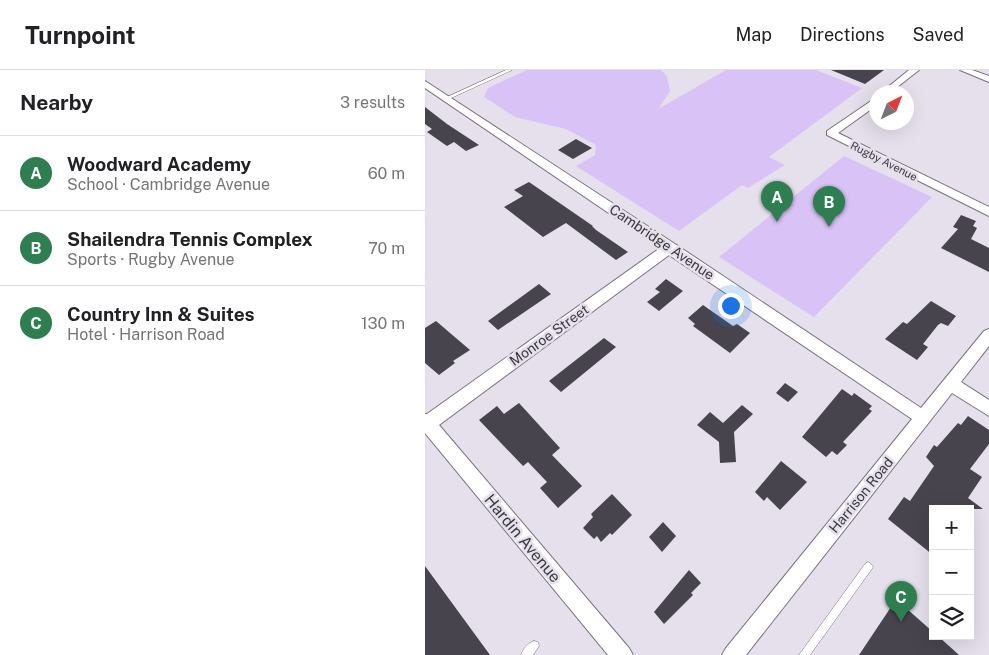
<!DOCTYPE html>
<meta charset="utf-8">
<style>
body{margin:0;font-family:"Public Sans",sans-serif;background:#f6f6f6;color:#202124}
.controls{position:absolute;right:15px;bottom:15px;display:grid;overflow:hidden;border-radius:0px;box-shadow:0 5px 20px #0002}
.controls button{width:45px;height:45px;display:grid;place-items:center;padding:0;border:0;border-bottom:1px solid #e0e0e0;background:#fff;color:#202124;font:25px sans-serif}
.compass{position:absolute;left:444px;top:15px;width:45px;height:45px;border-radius:50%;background:#fff;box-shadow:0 5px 20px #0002;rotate:42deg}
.you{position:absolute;left:305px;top:235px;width:18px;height:18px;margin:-12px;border:4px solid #fff;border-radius:50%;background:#1a73e8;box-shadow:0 0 0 8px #1a73e833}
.badge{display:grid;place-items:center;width:32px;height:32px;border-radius:50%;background:#2d7f50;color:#fff;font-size:16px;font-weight:700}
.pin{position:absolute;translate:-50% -41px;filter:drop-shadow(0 1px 2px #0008)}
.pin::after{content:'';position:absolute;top:26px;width:18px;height:15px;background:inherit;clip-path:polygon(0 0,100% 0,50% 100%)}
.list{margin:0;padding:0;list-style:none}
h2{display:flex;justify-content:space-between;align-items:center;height:65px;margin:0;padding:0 20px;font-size:21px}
h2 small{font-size:16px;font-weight:400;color:#757577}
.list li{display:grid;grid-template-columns:32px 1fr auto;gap:15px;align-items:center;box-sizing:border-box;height:75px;padding:0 20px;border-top:1px solid #e0e0e0}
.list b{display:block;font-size:19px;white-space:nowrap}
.list p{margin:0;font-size:16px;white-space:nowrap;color:#757577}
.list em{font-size:16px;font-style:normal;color:#757577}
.icon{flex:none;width:28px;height:28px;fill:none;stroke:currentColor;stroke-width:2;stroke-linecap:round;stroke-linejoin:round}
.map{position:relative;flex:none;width:564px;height:585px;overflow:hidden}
header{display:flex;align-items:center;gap:30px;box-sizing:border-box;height:70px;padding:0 25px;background:#fff;border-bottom:1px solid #e0e0e0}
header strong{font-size:24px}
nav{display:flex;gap:28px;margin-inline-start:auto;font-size:18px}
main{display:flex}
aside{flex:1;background:#fff}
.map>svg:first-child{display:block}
.green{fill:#d9c2f6}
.building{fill:#48444e}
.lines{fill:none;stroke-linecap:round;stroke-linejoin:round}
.lane-casing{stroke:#77727d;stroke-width:1}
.street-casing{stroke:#77727d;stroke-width:2}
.lane{fill:#fff;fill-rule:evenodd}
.street{fill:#fff;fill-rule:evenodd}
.labels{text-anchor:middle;stroke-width:5;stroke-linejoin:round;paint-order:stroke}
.far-street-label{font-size:11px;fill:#3b393e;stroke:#e5e0ec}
.street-label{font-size:14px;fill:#3b393e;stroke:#e5e0ec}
.near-street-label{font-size:16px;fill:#3b393e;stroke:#e5e0ec}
</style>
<header>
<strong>Turnpoint</strong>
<nav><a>Map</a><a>Directions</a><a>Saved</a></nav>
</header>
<main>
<aside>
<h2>Nearby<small>3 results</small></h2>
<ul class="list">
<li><span class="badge">A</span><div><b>Woodward Academy</b><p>School · Cambridge Avenue</p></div><em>60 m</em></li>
<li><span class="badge">B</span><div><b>Shailendra Tennis Complex</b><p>Sports · Rugby Avenue</p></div><em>70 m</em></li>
<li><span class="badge">C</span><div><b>Country Inn &amp; Suites</b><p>Hotel · Harrison Road</p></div><em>130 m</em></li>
</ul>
</aside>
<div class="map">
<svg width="564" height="585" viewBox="0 0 564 585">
<rect width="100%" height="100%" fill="#e5e0ec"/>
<path class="green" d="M102,0H236L242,6L245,21L234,38L226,43L301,0H391L437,18L344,87L360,95L323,118L317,115L254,161L151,96L170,85L171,75L141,59L90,47L59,27L63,18Z
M419,86L507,127L389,247L294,187Z"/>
<path class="building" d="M406,0H459L440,14Z
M0,37L22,54L54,75L41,81L29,72L22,76L2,62L7,59L0,54Z
M151,69L167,78L148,89L133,80Z
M104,112L168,156H167L171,160L203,182L191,190L141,153L118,167L79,137L98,126L89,120Z
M536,145L551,151L548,156L552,158L546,169L564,178V202L516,178L533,159L528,157Z
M241,209L258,221L234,241L222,232L235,222L230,219Z
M114,214L126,224L73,260L63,251Z
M506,231L531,246L523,256L516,253L513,255L498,274L503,277L492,290L460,269L478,252L482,254Z
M278,235L308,256L312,254L325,263L305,283L268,256L270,254L263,248Z
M11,251L45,280L28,291L30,293L14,305L0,293V258Z
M179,268L191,277L136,322L124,311Z
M360,313L373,322L363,332L351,323Z
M417,319L427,326L429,323L447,336L444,339L447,341L418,372L422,375L412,385L407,381L401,387L377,367Z
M94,333L135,378L127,385L157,416L133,438L115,418L122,412L103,392L98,396L54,350L72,336L79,344Z
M317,335L328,344L309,362L311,392L295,393L294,372L272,355L285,342L298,353Z
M543,346L564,360V374L545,399L557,407L543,428L558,439H508V485L463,449L479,427L485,431L509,396L501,387L509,375L512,377L533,353L536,355Z
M356,391L382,412L355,440L342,427L339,431L330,422Z
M187,424L207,445L187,465L185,463L176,472L172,466L169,469L158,458L168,447L166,444Z
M238,452L251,466L237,482L224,467Z
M0,496L65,585H0Z
M264,500L276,513L266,523L268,525L239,554L229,542Z
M468,534L478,543L481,538L508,562V566H513L534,585H434Z"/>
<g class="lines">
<defs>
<path id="lane" d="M81,0H87L24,29L20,28Z
M443,492L446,494L448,497L446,500L385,585H374L440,494Z
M109,571L113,572L114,576L108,585H96C98,579 103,573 109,571Z"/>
<path id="street" d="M484,0H494L466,22H457Z
M535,0H547L564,6V12Z
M0,11L250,174L496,338L559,261L564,259V276L536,312L564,330V346L527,323L321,585H297L301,578L487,349L244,185L14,355L204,578L208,585H183L0,363V344H2L235,178L0,18Z
M452,27V35L413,63L564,137V146L402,65V61Z"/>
</defs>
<use href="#lane" class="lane-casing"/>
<use href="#street" class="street-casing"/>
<use href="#lane" class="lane"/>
<use href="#street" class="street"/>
</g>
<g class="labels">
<g class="far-street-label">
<text transform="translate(459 91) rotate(27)" y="4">Rugby Avenue</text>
</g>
<g class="street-label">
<text transform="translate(237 172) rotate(34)" y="5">Cambridge Avenue</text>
<text transform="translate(124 265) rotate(-36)" y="5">Monroe Street</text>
<text transform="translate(436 425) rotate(-51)" y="5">Harrison Road</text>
</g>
<g class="near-street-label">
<text transform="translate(98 468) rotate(50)" y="6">Hardin Avenue</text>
</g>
</g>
</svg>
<div class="controls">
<button>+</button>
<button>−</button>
<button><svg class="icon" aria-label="layers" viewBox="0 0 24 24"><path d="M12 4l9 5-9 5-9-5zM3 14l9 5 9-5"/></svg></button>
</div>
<svg class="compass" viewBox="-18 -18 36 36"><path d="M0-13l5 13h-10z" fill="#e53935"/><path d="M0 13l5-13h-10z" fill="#757577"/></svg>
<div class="you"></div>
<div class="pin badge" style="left:352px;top:152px">A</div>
<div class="pin badge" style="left:404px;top:157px">B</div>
<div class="pin badge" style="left:476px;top:552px">C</div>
</div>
</main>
